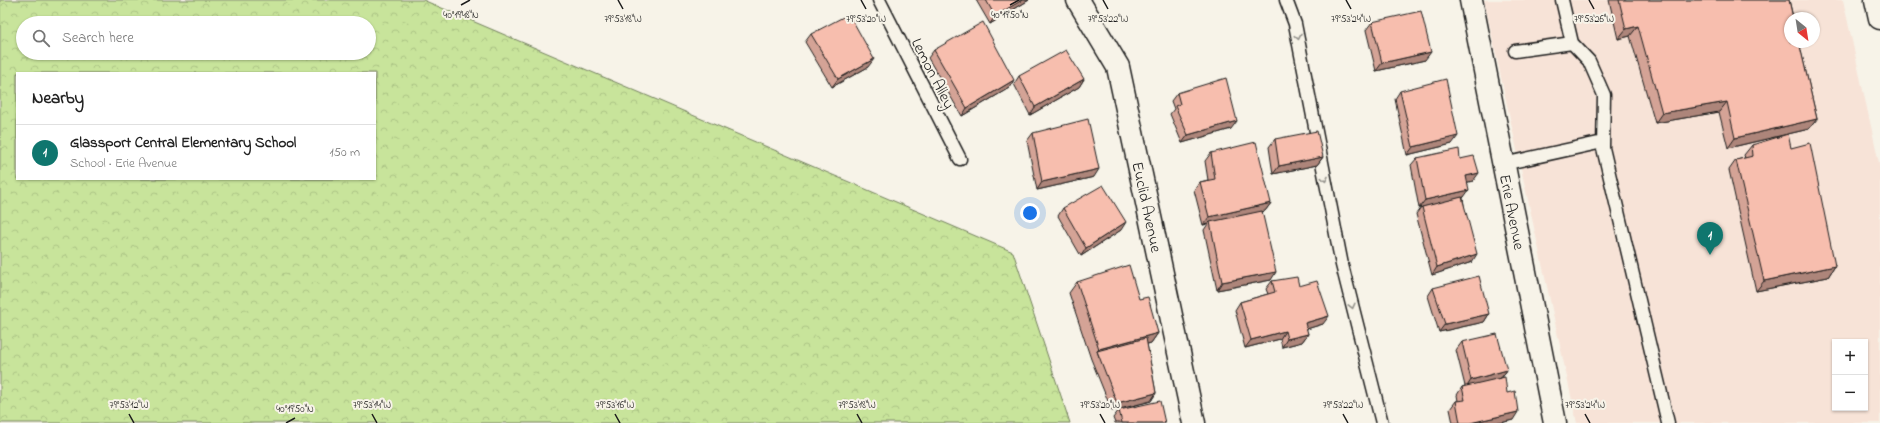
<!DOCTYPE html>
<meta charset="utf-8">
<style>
body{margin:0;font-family:"Indie Flower",sans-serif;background:#f2f2f2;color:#222}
.controls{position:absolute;right:12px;bottom:12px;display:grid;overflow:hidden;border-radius:0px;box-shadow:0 1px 3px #0004}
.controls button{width:36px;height:36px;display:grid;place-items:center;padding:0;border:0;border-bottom:1px solid #e0e0e0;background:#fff;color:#222;font:20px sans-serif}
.compass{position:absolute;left:1784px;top:12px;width:36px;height:36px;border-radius:50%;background:#fff;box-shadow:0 1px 3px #0004;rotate:150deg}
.you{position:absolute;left:1030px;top:213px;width:14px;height:14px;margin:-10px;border:3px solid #fff;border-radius:50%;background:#1a73e8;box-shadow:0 0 0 6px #1a73e833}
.badge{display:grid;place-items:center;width:26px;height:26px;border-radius:50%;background:#0f766e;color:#fff;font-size:13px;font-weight:700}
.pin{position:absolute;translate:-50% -33px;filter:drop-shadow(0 1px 2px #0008)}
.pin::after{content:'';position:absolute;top:21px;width:14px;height:12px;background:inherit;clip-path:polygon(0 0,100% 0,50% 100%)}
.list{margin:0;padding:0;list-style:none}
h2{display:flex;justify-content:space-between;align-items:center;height:52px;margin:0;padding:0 16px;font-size:17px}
h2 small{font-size:13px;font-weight:400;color:#767676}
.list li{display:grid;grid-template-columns:26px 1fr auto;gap:12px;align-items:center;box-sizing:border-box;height:56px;padding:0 16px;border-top:1px solid #e0e0e0}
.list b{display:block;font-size:15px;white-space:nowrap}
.list p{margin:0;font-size:13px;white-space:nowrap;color:#767676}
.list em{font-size:13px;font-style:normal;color:#767676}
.icon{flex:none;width:22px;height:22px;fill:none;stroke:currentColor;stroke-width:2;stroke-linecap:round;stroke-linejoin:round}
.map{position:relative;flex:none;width:1880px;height:423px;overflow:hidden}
.search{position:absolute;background:#fff;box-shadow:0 1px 3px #0004;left:16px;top:16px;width:360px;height:44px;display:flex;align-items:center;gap:10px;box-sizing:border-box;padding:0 14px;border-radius:22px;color:#767676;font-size:15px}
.panel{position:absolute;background:#fff;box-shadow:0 1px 3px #0004;left:16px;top:72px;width:360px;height:108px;border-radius:0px}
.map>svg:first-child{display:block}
.built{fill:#f7e3d7;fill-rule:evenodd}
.forest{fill:url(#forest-crowns);stroke:#72805c;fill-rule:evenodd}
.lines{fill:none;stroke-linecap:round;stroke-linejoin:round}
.service-casing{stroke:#1c1c1c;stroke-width:15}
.minor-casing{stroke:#1c1c1c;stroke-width:25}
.service{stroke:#f7f3e8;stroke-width:12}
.minor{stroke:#f7f3e8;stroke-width:22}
.wall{fill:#d4a396;stroke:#1c1c1c}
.shaded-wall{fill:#ad857a;stroke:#1c1c1c}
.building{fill:#f7beae;stroke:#1c1c1c}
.oneway{stroke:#94928c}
.ticks{fill:none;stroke:#1c1c1c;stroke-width:1.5}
.labels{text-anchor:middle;stroke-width:4;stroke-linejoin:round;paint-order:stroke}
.street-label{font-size:16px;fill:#1c1c1c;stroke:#f7f3e8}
.ticks-label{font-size:10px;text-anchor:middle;fill:#1c1c1c;stroke:#f7f3e8;stroke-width:4;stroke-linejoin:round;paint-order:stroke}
</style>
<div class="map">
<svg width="1880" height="423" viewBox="0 0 1880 423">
<defs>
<pattern id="forest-crowns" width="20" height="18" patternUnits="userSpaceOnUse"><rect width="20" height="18" fill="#c8e49b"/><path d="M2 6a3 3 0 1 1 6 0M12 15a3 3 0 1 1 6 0" fill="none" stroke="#abc385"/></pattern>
</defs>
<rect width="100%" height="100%" fill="#f7f3e8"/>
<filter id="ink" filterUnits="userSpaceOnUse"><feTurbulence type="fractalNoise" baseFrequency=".025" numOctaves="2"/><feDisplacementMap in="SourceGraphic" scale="8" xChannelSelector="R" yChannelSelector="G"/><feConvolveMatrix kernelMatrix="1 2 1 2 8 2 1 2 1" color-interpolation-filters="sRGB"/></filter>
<g filter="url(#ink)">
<path class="built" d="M1484,0H1843L1880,167V423H1577ZM1790,18H1814V42H1790ZM1835,342H1865V408H1835Z"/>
<path class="forest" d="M0,0H423L1013,252L1070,423H0ZM23,23H369V53H23ZM17,73H375V179H17Z"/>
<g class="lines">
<defs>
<path id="service" d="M879,0L960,159
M1286,0L1295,24L1342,265L1382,423
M1562,0L1572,43
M1515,51L1572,43L1589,61L1604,95L1603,148L1668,423
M1503,164L1603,142"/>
<g id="minor">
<path id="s1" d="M1078,0L1118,67L1194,423"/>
<path id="s2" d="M1471,0L1555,423"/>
<path d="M1876,0L1880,18"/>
</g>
</defs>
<use href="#service" class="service-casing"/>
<use href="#minor" class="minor-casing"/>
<use href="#service" class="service"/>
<use href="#minor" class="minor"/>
</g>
<path class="wall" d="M976,0H1029L990,24Z
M1609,0H1789L1817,119L1809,129L1728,148L1719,112L1655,123L1630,36L1618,39Z
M1372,22L1425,60L1376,71L1366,30Z
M811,34L868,67L832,87L805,42Z
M934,50L1009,88L962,116L928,58Z
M1019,76L1084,79L1079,87L1030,115L1014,84Z
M1400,91L1452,144L1407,155L1395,99Z
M1177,93L1231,129L1182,143L1170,114L1174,109L1171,101Z
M1033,133L1094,177L1037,190L1027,141Z
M1275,139L1323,157L1317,165L1273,174L1269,147Z
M1752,145L1791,148L1835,266L1828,277L1756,291L1729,170L1736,160L1745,158L1744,155Z
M1211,153L1271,203L1265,211L1262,212L1271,280L1217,290L1204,230L1208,224L1203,225L1194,190L1200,182L1208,180L1205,161Z
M1417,158L1460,159L1473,181L1467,182L1464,197L1463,198L1472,262L1432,275L1416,214L1421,207L1419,208L1411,165Z
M1063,208L1121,230L1081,256L1058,216Z
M1272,281L1299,286L1323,324L1306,329L1308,334L1302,342L1282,347L1280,339L1245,348L1235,310L1240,302L1268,294L1266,289Z
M1077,282L1139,299L1158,333L1151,343L1147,344L1156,393L1151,401L1112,411L1091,359L1069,293Z
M1433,288L1489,314L1484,322L1439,332L1428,296Z
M1462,342L1507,370L1502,378L1513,420L1500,423H1453L1450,409L1456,401H1458L1457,395L1462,387L1465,386L1456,350Z
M1119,410L1165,423H1115L1113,418Z"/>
<path class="shaded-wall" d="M1022,0H1029L990,24L995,16Z
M1638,26L1630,36L1618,39L1626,29Z
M1431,52L1425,60L1376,71L1382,63Z
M874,59L868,67L832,87L838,79Z
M1084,79L1079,87L1030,115L1035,107Z
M1014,80L1009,88L962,116L967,108Z
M1727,102L1719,112L1655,123L1662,113Z
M1817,119L1809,129L1728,148L1735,138Z
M1237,121L1231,129L1182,143L1188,135Z
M1458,136L1452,144L1407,155L1413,147Z
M1323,157L1317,165L1273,174L1279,166Z
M1099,169L1094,177L1037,190L1042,182Z
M1479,173L1473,181L1460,184L1466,176Z
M1469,190L1464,197L1419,208L1425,200Z
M1271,203L1265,211L1210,223V222L1208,224L1203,225L1209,217Z
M1126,222L1121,230L1081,256L1086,248Z
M1477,254L1472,262L1432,275L1437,267Z
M1835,266L1828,277L1756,291L1764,281Z
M1276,272L1271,280L1217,290L1222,282Z
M1489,314L1484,322L1439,332L1445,324Z
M1329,316L1323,324L1300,331L1305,323Z
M1285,331L1280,339L1245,348L1251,340Z
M1158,333L1151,343L1099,357L1097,351L1099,349Z
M1308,334L1302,342L1282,347L1287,339Z
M1507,370L1501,378L1466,388L1471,380Z
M1156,393L1151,401L1112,411L1117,403Z
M1518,412L1513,420L1500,423H1470Z"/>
<path class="building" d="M986,0H1022L995,16Z
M1619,0H1789L1793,18H1790V42H1799L1817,119L1735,138L1727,102L1662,113L1638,26L1626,29Z
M1421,11L1431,52L1382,63L1372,22Z
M849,14L874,59L838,79L811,34Z
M983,22L1014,80L967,108L934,50Z
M1066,50L1084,79L1035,107L1019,76Z
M1226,78L1237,121L1188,135L1175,106L1180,104L1177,93Z
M1446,79L1458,136L1413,147L1400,91Z
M1088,119L1099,169L1042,182L1033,133Z
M1317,131L1323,157L1279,166L1275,139Z
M1788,134L1791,148L1810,143L1835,266L1764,281L1736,160L1753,156L1752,145Z
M1256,142L1271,203L1209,217L1200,182L1215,179L1211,153Z
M1459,149L1460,159L1474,156L1479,173L1466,176L1469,190L1425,200L1417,158Z
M1103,185L1126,222L1086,248L1063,208Z
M1462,197L1477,254L1437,267L1422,207Z
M1262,211L1276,272L1222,282L1210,222Z
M1129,265L1139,299L1148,297L1158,333L1099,349L1077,282Z
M1479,276L1489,314L1445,324L1433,288Z
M1297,277L1299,286L1317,281L1329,316L1305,323L1308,334L1287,339L1285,331L1251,340L1240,302L1275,292L1272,281Z
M1497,334L1507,370L1471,380L1462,342Z
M1146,338L1156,393L1117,403L1097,351Z
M1505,377L1507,393L1515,391L1518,412L1470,423H1460L1456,401L1465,400L1462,387Z
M1160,401L1165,423H1122L1119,410Z"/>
<defs><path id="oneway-chevron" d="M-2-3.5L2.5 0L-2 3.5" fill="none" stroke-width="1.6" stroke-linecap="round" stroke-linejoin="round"/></defs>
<g class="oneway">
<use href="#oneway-chevron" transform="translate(1298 37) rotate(79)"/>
<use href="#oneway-chevron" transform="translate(1325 179) rotate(79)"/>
<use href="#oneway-chevron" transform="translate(1352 306) rotate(76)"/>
</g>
</g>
<path class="ticks" d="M618,0L623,9M861,0L866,9M1103,0L1108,9M1346,0L1351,9M1589,0L1594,9M461,5L470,0M1010,5L1019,0M129,414L134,423M372,414L377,423M615,414L620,423M857,414L862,423M1100,414L1105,423M1343,414L1348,423M1585,414L1590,423M286,423L295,418"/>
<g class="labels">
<g class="street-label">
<text transform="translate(934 73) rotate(63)" y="6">Lemon Alley</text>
<text dy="6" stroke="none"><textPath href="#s1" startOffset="221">Euclid Avenue</textPath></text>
<text dy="6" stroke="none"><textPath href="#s2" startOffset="216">Erie Avenue</textPath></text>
</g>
</g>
<g class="ticks-label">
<text x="461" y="18">40°19'48"N</text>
<text x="1010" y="18">40°19'50"N</text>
<text x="866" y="22">79°53'20"W</text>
<text x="623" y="22">79°53'18"W</text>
<text x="1108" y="22">79°53'22"W</text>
<text x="1351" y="22">79°53'24"W</text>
<text x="1594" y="22">79°53'26"W</text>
<text x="129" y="408">79°53'12"W</text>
<text x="372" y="408">79°53'14"W</text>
<text x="615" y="408">79°53'16"W</text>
<text x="857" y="408">79°53'18"W</text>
<text x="1100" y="408">79°53'20"W</text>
<text x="1343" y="408">79°53'22"W</text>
<text x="1585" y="408">79°53'24"W</text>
<text x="295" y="412">40°19'50"N</text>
</g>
</svg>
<div class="controls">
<button>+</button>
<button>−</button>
</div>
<svg class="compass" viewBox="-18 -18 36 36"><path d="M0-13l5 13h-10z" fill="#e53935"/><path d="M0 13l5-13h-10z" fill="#767676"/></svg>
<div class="you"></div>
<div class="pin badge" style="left:1710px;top:255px">1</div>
<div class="search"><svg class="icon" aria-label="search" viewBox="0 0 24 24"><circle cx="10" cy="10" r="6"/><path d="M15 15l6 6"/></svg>Search here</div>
<section class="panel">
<h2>Nearby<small></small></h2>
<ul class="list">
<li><span class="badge">1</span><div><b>Glassport Central Elementary School</b><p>School · Erie Avenue</p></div><em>150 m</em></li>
</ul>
</section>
</div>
